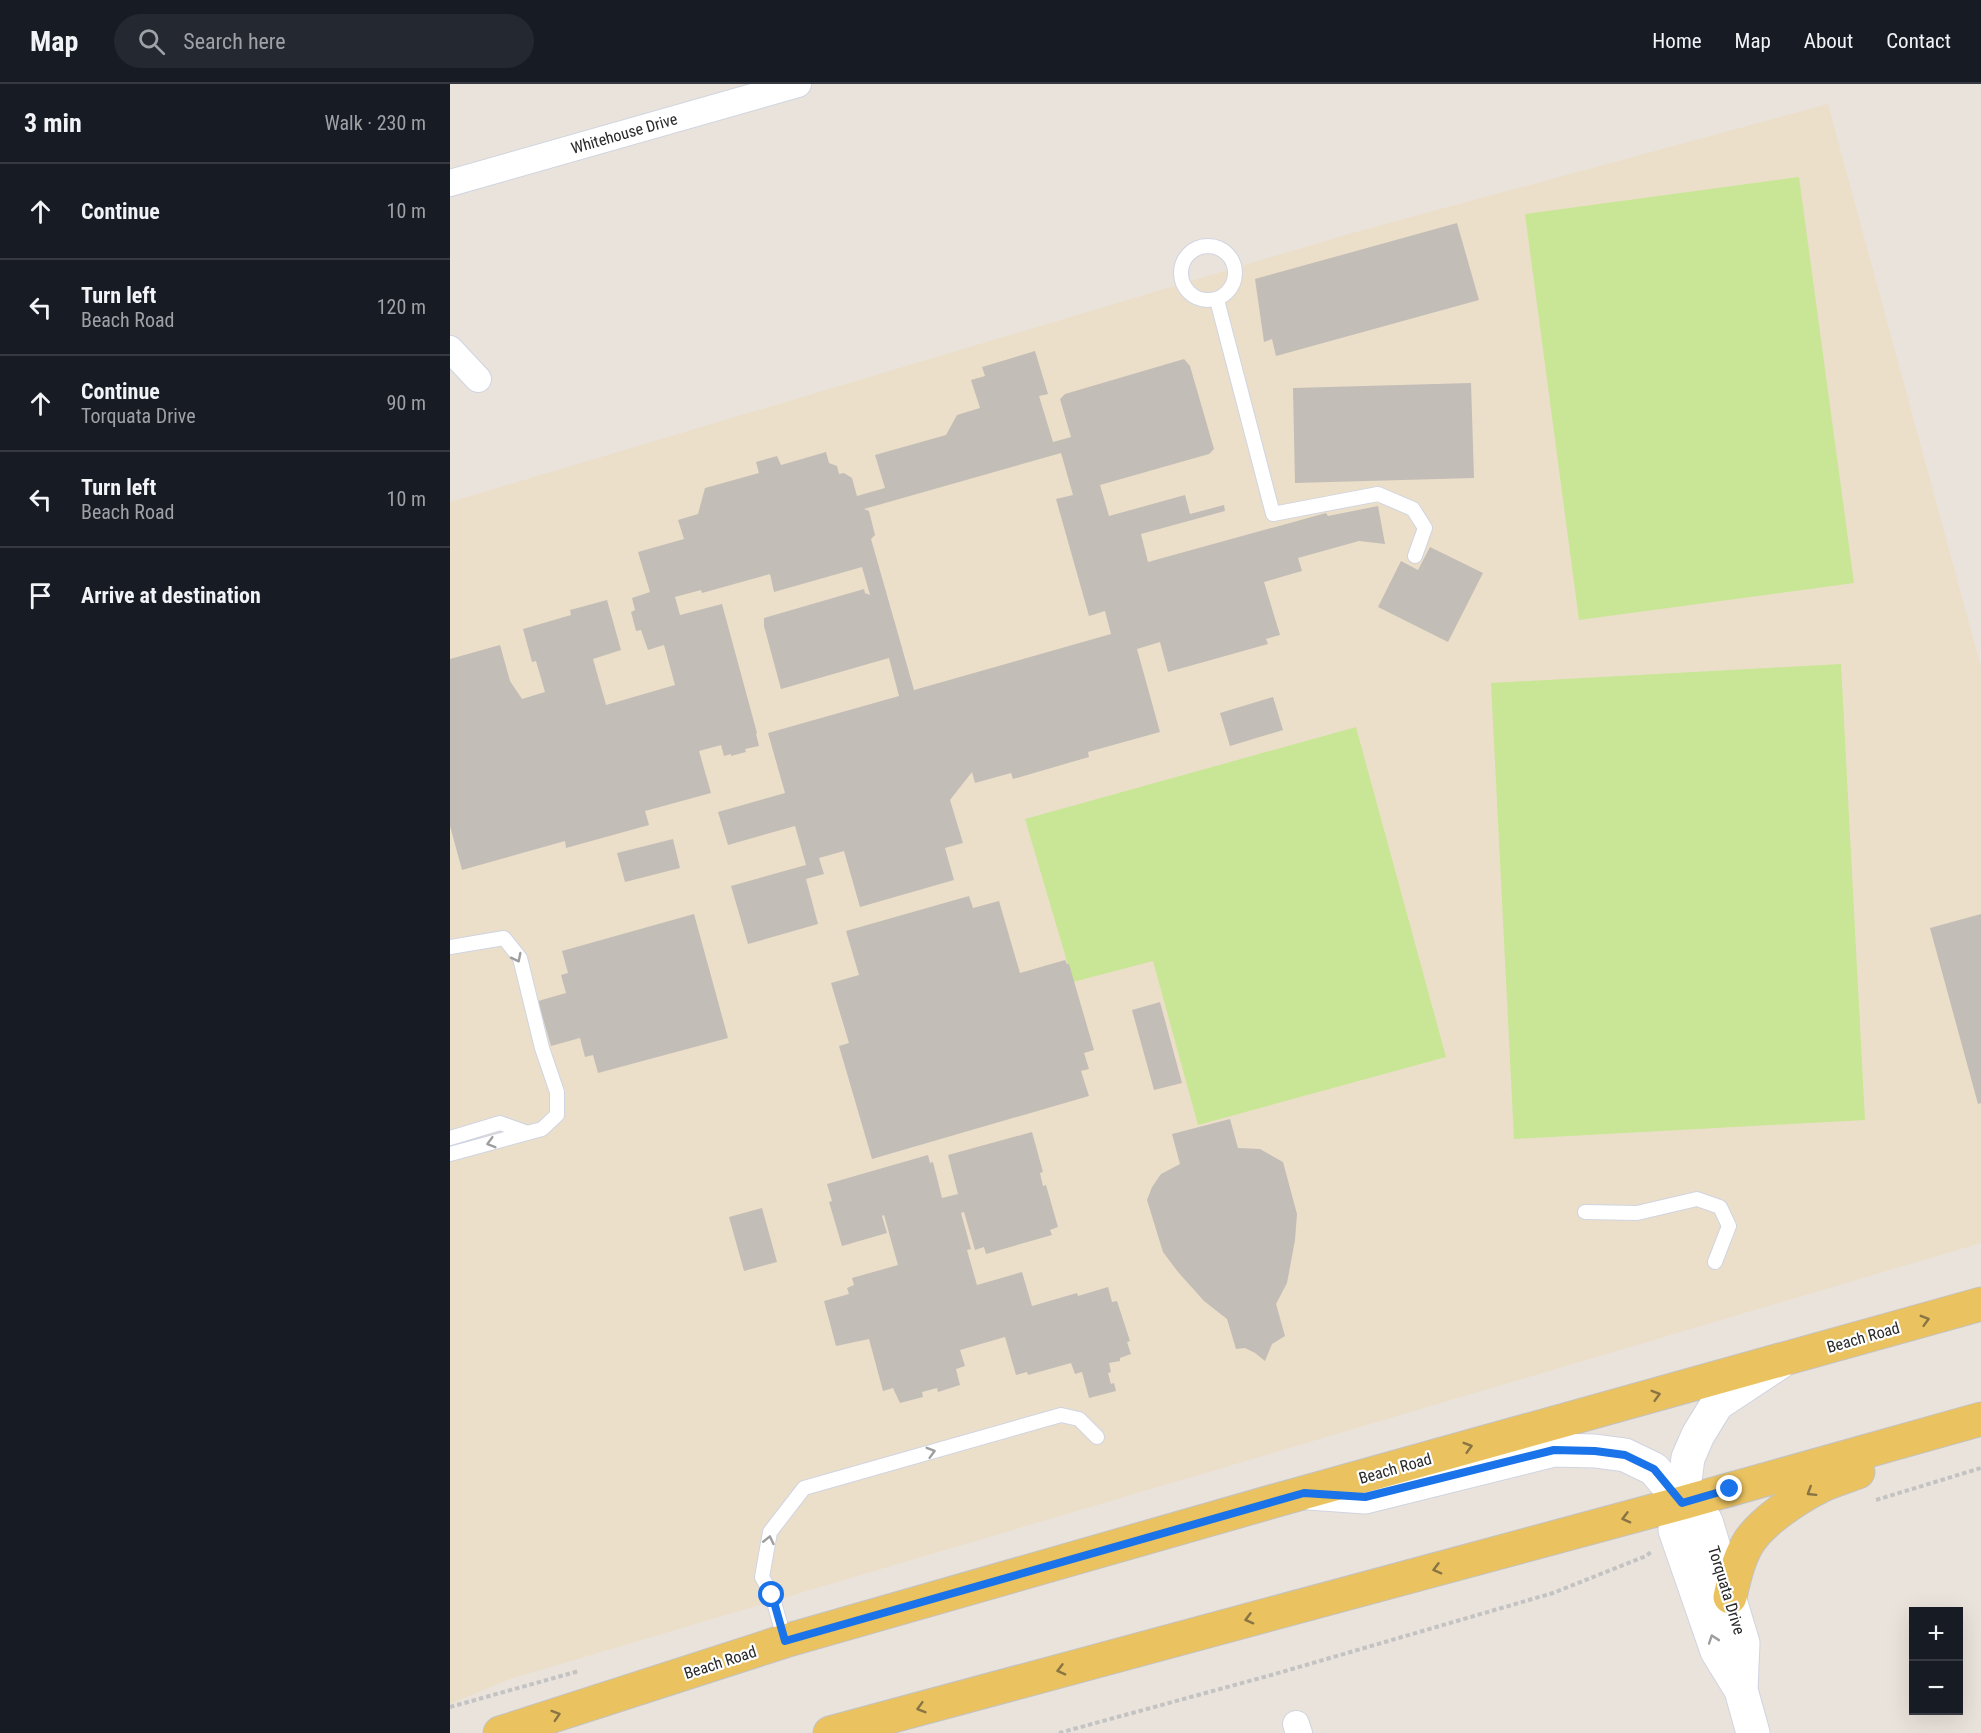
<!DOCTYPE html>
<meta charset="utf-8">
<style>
body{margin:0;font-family:"Roboto Condensed",sans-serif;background:#242831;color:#f1f3f6}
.controls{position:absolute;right:18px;bottom:18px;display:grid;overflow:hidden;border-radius:0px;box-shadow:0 6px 24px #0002}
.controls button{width:54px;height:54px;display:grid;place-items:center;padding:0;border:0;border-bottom:2px solid #363941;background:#171b24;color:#f1f3f6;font:30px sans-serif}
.stop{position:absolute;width:18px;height:18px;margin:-14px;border:4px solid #1a73e8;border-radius:50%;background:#fff}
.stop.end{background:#1a73e8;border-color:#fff;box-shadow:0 2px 6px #0008}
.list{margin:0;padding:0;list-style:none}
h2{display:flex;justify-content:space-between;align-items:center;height:78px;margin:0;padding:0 24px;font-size:26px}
h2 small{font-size:20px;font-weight:400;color:#9ea1a6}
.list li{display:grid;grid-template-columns:39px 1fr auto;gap:18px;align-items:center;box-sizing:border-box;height:96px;padding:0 24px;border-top:2px solid #363941}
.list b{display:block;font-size:22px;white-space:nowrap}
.list p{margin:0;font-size:20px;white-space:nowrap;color:#9ea1a6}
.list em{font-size:20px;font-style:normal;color:#9ea1a6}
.icon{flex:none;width:33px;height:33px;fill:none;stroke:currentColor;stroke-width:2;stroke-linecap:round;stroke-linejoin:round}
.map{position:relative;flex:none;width:1531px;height:1649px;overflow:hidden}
header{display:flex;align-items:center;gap:36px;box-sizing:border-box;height:84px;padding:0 30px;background:#171b24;border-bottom:2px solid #363941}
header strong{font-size:28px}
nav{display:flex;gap:33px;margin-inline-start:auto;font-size:21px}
.search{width:420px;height:54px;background:#242831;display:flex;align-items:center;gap:15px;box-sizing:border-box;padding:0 21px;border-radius:33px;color:#9ea1a6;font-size:22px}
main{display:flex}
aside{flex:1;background:#171b24}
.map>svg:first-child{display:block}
.education{fill:#ecdfca}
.pitch{fill:#c8e695}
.building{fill:#c2bdb6;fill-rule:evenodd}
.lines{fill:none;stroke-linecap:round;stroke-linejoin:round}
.service-casing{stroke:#d0d4e1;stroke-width:16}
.minor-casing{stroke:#d0d4e1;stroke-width:28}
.tertiary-casing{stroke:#d0d4e1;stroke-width:35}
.primary-casing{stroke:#c3c3c3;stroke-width:35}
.path{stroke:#c3c3c3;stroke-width:4;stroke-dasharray:4.5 3;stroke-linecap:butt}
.service{stroke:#fff;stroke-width:14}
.minor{stroke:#fff;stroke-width:26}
.tertiary{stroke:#fff;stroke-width:33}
.primary{stroke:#eac260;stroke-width:33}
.oneway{stroke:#9e9e9e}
.oneway2{stroke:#897544}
.route{stroke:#1a73e8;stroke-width:8}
.labels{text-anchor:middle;stroke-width:4.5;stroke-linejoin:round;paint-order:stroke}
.street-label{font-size:16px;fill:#282828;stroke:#fff}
</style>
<header>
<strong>Map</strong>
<div class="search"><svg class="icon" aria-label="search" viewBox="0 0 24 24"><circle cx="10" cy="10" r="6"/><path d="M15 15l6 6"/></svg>Search here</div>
<nav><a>Home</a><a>Map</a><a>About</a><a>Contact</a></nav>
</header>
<main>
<aside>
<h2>3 min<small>Walk · 230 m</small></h2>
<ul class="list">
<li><svg class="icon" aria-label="ahead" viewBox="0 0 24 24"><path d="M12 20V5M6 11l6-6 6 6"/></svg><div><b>Continue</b></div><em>10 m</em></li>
<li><svg class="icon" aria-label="left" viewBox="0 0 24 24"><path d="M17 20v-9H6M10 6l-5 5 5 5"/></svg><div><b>Turn left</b><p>Beach Road</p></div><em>120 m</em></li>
<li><svg class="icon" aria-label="ahead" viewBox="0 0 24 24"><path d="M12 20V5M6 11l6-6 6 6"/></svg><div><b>Continue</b><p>Torquata Drive</p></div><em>90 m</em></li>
<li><svg class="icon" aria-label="left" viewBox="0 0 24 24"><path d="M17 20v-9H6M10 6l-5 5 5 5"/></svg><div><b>Turn left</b><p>Beach Road</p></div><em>10 m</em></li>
<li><svg class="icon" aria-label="arrive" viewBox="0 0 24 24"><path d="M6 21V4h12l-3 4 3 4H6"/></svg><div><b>Arrive at destination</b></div></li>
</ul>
</aside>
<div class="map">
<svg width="1531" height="1649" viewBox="0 0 1531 1649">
<rect width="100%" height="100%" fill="#eae3db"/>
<path class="education" d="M1378,20L1531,583V1159L60,1595L0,1620V418L902,149Z"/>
<path class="pitch" d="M1349,93L1404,499L1129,536L1075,130Z
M1391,580L1415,1036L1064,1055L1041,599Z
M906,643L996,973L748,1041L703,877L623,898L575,735Z"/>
<path class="building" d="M1007,139L1029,216L826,272L822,255L814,258L805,195Z
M585,267L598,310L589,312L603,358L621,353L610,315L615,310L734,275L740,282L764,365L759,370L650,401L659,432L735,411L740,430L774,421L775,427L691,450L698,478L876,429L878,432L928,422L935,460L909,457L848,474L852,487L814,498L830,551L816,555L818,560L718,588L710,558L687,565L710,648L638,668L639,673L563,695L561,689L525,699L522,688L500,716L513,759L495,764L504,796L410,823L394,767L369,774L374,790L356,795L368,840L298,860L281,802L356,781L345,742L278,761L268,728L335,709L318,649L449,612L439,574L331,605L314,542V534L414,505L415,509L420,511L412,483L324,508L320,490L252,509L251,506L225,513L230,531L272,520L307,649L306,650L309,662L295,665L296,668L281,672V670L274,672L271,661L249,667L261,709L195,727L199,741L116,764L115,757L12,786L0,742V575L50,561L60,597L72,615L95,608L86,577L82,578L73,545L121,531L120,526L157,516L171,566L143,575L156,621L225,601L214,561L198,566L191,546L186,547L181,528L185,526L182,514L200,508L188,468L234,455L228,436L248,430L255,404L309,389L306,378L327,372L331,381L376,368L379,379L387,382L389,390L394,389L402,394L407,412L435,404L425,371L496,351L507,331L530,324L521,296L535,292L532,283ZM611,369L623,411L606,415L639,532L655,527L661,550L464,606L421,455L425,451L419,427L414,425Z
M1021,299L1024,394L845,399L843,304Z
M980,463L1033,489L998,558L928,523L951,477L968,486Z
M823,613L833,646L780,662L770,629Z
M223,755L230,784L175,798L167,769Z
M519,812L523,824L549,817L570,889L615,876L617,880H619L644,966L634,969L639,985L631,987L639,1012L422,1075L389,962L399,959L381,899L409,891L396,847Z
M244,830L278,954L148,989L143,971L135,973L130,954L101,962L88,917L116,909L111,891L118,889L112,867Z
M1531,830V1019L1528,1020L1480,844Z
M710,918L732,999L704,1006L682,926Z
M780,1035L788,1064L810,1065L833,1078L847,1130L845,1156L837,1199L826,1220L835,1252L822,1260L815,1277L805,1269L795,1264L786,1265L777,1235L754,1217L728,1188L713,1168L697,1116L702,1103L711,1090L730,1080L722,1050Z
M582,1048L593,1088L590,1089L593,1102L596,1101L608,1143L600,1146L602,1151L536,1170L534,1163L525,1166L514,1128L511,1129L521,1165L517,1166L527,1201L572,1188L582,1222L627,1209L628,1212L658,1203L662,1218L667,1217L680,1257L677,1258L681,1270L670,1274V1277L659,1279L661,1288L658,1289L661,1300L664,1299L666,1307L639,1314L632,1288L625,1290L621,1279L578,1291L577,1288L566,1291L555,1253L510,1266L515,1282L506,1285L510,1301L488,1308L487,1304L472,1308L473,1313L450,1319L443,1304L433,1307L419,1255L386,1262L374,1217L399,1210L397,1204L404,1201L402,1194L448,1181L434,1131L432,1132L437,1149L392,1162L379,1118L382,1117L377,1100L478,1071L480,1079L483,1078L492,1114L508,1110L498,1071Z
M312,1124L327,1178L294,1187L279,1133Z"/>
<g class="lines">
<defs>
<path id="service" d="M731 189a27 27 0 1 1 54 0a27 27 0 1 1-54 0Z
M767,216L823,430L928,410L963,425L975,444L965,472
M0,863L54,854L70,874L92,964L107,1008V1031L92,1045L0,1070
M0,1054L50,1039L78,1049
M1135,1128L1187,1129L1247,1115L1270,1123L1279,1142L1265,1178
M335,1557L322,1511L312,1493L320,1448L354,1404L611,1331L629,1335L647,1353"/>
<path id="minor" d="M0,99L348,0
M0,265L28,295
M846,1640L849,1649"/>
<path id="tertiary" d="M859,1409L915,1413L1104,1366L1145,1367L1175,1371L1204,1385L1232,1419L1256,1437L1293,1559L1291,1606
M1303,1649L1291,1606L1267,1567L1225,1446L1232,1419L1238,1374L1248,1351L1267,1320L1329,1279"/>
<path id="primary" d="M1280,1513C1284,1495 1288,1477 1297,1461C1309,1439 1347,1414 1369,1403C1381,1397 1395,1393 1408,1388
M50,1649L335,1557L831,1415L1531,1220
M380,1649L1232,1419L1531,1335"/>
</defs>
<use href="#service" class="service-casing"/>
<use href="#minor" class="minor-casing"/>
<use href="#tertiary" class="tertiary-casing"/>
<use href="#primary" class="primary-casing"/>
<path class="path" d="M1426,1416L1531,1384
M0,1623L129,1587
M609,1649L825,1590L1103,1509L1196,1472L1201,1468"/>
<use href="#service" class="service"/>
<use href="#minor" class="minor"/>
<use href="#tertiary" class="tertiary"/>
<use href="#primary" class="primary"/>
</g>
<defs><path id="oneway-chevron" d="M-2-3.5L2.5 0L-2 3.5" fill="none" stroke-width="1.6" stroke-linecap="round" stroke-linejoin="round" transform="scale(1.5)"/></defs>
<g class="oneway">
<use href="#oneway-chevron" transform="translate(67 874) rotate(63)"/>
<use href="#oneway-chevron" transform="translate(41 1059) rotate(164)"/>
<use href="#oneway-chevron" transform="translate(481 1368) rotate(-16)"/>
<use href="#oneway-chevron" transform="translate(319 1456) rotate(-77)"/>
<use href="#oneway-chevron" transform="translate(1263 1555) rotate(-109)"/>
</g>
<g class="oneway2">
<use href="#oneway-chevron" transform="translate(1475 1236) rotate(-16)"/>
<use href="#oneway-chevron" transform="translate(1206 1311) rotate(-16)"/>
<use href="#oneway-chevron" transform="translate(1018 1363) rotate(-16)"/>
<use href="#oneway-chevron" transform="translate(1361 1408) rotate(148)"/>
<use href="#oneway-chevron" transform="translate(1176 1434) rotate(165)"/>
<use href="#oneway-chevron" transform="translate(987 1485) rotate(165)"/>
<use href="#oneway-chevron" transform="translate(799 1535) rotate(165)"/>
<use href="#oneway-chevron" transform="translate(611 1586) rotate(165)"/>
<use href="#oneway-chevron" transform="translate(471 1624) rotate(164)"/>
<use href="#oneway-chevron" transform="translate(106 1631) rotate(-18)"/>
</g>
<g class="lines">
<path class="route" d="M322,1511L335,1557L854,1409L915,1413L1104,1366L1145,1367L1175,1371L1204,1385L1232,1419L1280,1405"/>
</g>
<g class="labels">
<g class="street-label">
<text transform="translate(174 49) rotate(-16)" y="6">Whitehouse Drive</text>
<text transform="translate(1413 1253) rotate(-16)" y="6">Beach Road</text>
<text transform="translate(945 1384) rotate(-16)" y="6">Beach Road</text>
<text transform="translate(1277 1506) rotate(73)" y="6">Torquata Drive</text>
<text transform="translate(270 1578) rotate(-18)" y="6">Beach Road</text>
</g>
</g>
</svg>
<div class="controls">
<button>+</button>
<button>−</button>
</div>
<div class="stop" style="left:322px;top:1511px"></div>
<div class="stop end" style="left:1280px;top:1405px"></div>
</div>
</main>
